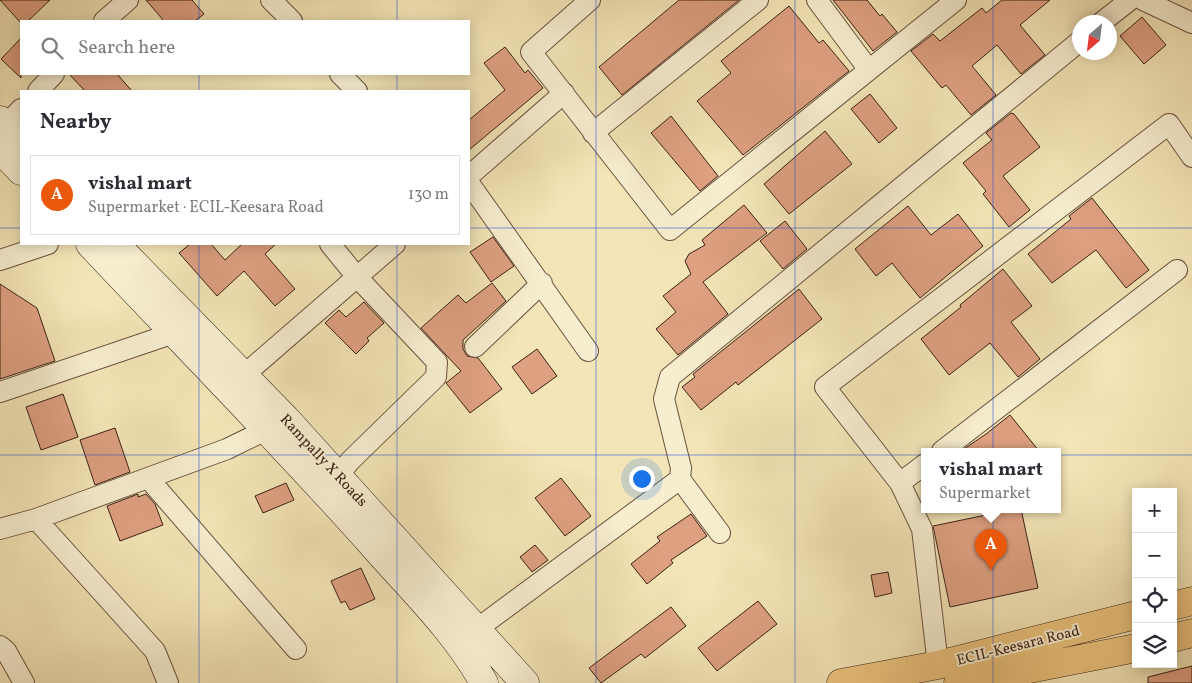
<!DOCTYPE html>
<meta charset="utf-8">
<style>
body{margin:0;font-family:Vollkorn,serif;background:#f2f2f3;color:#2b2b33}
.controls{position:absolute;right:15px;bottom:15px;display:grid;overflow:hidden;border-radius:0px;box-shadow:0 2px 12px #0003}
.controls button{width:45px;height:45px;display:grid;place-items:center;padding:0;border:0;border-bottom:1px solid #e1e1e2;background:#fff;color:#2b2b33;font:25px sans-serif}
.compass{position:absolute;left:1072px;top:15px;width:45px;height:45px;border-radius:50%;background:#fff;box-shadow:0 2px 12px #0003;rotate:208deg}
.you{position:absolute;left:641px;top:478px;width:18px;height:18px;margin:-12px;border:4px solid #fff;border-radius:50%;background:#1a73e8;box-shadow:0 0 0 8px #1a73e833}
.badge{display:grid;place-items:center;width:32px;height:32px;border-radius:50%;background:#ea580c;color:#fff;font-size:16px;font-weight:700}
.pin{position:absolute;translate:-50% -41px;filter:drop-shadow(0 1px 2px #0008)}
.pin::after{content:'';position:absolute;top:26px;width:18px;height:15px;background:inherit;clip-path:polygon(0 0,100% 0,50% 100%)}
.popup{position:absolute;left:921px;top:448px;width:140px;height:65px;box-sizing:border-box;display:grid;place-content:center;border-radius:0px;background:#fff;filter:drop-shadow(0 1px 4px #0005);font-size:16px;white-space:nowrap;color:#7c7c81}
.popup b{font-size:19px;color:#2b2b33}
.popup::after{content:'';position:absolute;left:50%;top:100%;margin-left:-10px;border:10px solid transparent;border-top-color:#fff}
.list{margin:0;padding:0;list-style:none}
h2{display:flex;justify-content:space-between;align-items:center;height:65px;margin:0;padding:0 20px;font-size:21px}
h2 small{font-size:16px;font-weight:400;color:#7c7c81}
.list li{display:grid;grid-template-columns:32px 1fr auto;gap:15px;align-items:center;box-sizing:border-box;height:80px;margin:0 10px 10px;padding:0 10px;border:1px solid #e1e1e2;border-radius:0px}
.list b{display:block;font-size:19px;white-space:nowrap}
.list p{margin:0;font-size:16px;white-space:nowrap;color:#7c7c81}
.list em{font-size:16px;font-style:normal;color:#7c7c81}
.icon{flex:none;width:28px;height:28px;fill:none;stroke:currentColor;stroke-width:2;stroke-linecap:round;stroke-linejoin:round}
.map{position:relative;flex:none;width:1192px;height:683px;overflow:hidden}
.search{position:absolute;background:#fff;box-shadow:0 2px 12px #0003;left:20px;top:20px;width:450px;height:55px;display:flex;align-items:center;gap:12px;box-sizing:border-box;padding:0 18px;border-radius:0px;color:#7c7c81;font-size:19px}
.panel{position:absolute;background:#fff;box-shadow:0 2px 12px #0003;left:20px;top:90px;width:450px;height:155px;border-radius:0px}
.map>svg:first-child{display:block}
.building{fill:#dda081;stroke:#3c2117}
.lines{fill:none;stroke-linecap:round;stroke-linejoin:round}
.street-casing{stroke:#6a523f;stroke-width:22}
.secondary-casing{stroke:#3c2117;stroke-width:29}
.primary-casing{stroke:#3c2117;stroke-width:29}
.street{stroke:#f7eed0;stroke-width:20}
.secondary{stroke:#f7eed0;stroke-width:28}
.primary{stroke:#eac27c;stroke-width:28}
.grid{fill:none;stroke:#1d4ed8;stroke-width:1;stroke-opacity:0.55}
.labels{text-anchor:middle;stroke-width:4;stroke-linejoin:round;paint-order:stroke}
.street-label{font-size:15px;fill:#3c2117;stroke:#f7eed0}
</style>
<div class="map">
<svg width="1192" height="683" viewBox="0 0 1192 683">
<rect width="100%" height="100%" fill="#f3e5b7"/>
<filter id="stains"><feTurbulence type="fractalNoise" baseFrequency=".004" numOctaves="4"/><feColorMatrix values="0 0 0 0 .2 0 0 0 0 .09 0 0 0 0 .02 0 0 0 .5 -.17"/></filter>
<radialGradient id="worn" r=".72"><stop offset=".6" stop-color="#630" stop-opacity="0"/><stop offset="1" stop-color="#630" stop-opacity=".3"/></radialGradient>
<path class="building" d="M0,0H50L28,21H21V23Z
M146,0H192L204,14L195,21H164Z
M679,0H739L622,95L599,67Z
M833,0H867L880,16L882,14L897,32L873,51Z
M1002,0H1050L1020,25L1045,55L1021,74L997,45L972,66L996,95L971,115L946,85L942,88L911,51L933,34L940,41L982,8L986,13Z
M789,6L819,43L823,40L849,71L743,155L697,101L731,73L721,61Z
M1142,17L1166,45L1144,64L1120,36Z
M21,38V78L1,59Z
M505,47L525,73L528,70L543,88L469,150V120L505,90L484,63Z
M69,74H117L132,91H85Z
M870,94L897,128L879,143L851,109Z
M1011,113L1014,114L1040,147L1003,176L1030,210L1009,227L983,194L986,191L963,163L992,140L986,133Z
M671,116L718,176L700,191L651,133Z
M825,131L852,164L789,214L764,184Z
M1092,198L1149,270L1126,288L1096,250L1052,283L1028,254L1071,219L1069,216Z
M744,205L767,233L703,282L728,314L678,355L656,329L676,312L663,296L691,274L685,261L689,254L705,245L702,240Z
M908,206L931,235L958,214L983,246L920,298L892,263L876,276L855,249Z
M785,221L807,249L783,269L760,241Z
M493,237L514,266L491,282L470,252Z
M190,244H211L225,260L242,244H276L265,254L295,289L275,306L244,271L217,296L179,253Z
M1003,269L1032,306L1011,322L1040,359L1018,377L990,343L949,375L921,339L961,307L960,305Z
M492,283L506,301L463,340V349L467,356L478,358L502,389L470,413L446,383L461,371L421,328L458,295L466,303Z
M0,284L37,308L55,361L0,379Z
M799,289L822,319L738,385L736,382L701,410L682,387L695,377L693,374Z
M364,302L384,323L367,338L369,341L356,354L325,323L339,310L346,317Z
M537,349L557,376L532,394L512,367Z
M63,394L78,437L41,450L26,407Z
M1010,415L1039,451H961L986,434Z
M115,428L130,472L95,485L80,440Z
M561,478L591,516L565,536L535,498Z
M286,483L294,500L263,513L255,496Z
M138,494V497L146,494L155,504L163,525L120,541L107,506Z
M1015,509H1021L1038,588L950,607L933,526Z
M691,514L707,536L671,560L673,563L647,584L631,564L660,541L657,537Z
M535,545L548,560L532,572L520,557Z
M361,568L375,599L350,610L345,601L341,603L331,581Z
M888,572L892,593L875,597L871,575Z
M758,601L777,624L717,671L698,648Z
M671,607L686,626L645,658L641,654L601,683L589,668Z
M1192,666V683H1148V677Z"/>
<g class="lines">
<defs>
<path id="street" d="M271,0L292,21
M590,0L531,52L670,230L956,0
M817,0L869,70
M1143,0L1192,23
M104,21L128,0
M1102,22L1130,0
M340,74L357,91
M38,91L54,74
M5,126L21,109
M593,133L758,0
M469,176L564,93
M469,183L588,351
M330,244L357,277L437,362L436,377L350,461L338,476
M0,260L48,244
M475,347L542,283
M244,375L395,244
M0,392L174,333
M942,451L1177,270
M148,478L296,649
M680,479L720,533
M900,483L925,464
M36,519L155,651L168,683
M0,529L36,519L227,449L268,429
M466,637L680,479L681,468L664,399L670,377L1080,41
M0,646L6,651L24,683
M938,665L922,529L900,483L825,387L1169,124L1192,157"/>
<path id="secondary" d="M0,120L21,143
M0,149L21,171
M90,244C183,343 279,440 370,542C409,587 455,630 484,683
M115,244L286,419L525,683"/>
<path id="primary" d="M1173,606L1192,601
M1173,638L1192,633
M841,683L938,665L1136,615
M958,683L1136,648"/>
</defs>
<use href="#street" class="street-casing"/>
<use href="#secondary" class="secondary-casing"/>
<use href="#primary" class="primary-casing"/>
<use href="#street" class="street"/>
<use href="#secondary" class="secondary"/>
<use href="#primary" class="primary"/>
</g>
<path class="grid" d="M199,0V21M397,0V21M596,0V683M795,0V683M993,0V683M199,74V91M397,74V91M0,228H21M469,228H1192M199,244V683M397,244V683M0,455H1192"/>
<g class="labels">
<g class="street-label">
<text transform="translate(324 460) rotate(47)" y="5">Rampally X Roads</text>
<text transform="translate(1018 645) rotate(-14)" y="5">ECIL-Keesara Road</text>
</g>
</g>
<rect width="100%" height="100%" filter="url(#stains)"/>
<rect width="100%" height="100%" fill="url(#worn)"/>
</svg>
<div class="controls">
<button>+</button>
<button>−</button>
<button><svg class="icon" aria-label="locate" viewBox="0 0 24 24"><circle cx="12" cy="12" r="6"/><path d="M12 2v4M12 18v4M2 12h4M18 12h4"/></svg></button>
<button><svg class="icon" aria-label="layers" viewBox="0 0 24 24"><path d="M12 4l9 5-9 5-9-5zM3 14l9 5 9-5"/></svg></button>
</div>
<svg class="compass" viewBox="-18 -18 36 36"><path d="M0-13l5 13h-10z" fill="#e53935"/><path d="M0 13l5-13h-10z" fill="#7c7c81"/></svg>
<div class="you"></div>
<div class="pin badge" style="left:991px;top:570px">A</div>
<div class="popup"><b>vishal mart</b>Supermarket</div>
<div class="search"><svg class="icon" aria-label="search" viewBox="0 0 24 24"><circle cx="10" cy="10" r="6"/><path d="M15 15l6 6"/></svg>Search here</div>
<section class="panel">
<h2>Nearby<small></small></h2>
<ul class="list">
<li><span class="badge">A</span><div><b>vishal mart</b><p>Supermarket · ECIL-Keesara Road</p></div><em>130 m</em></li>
</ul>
</section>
</div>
